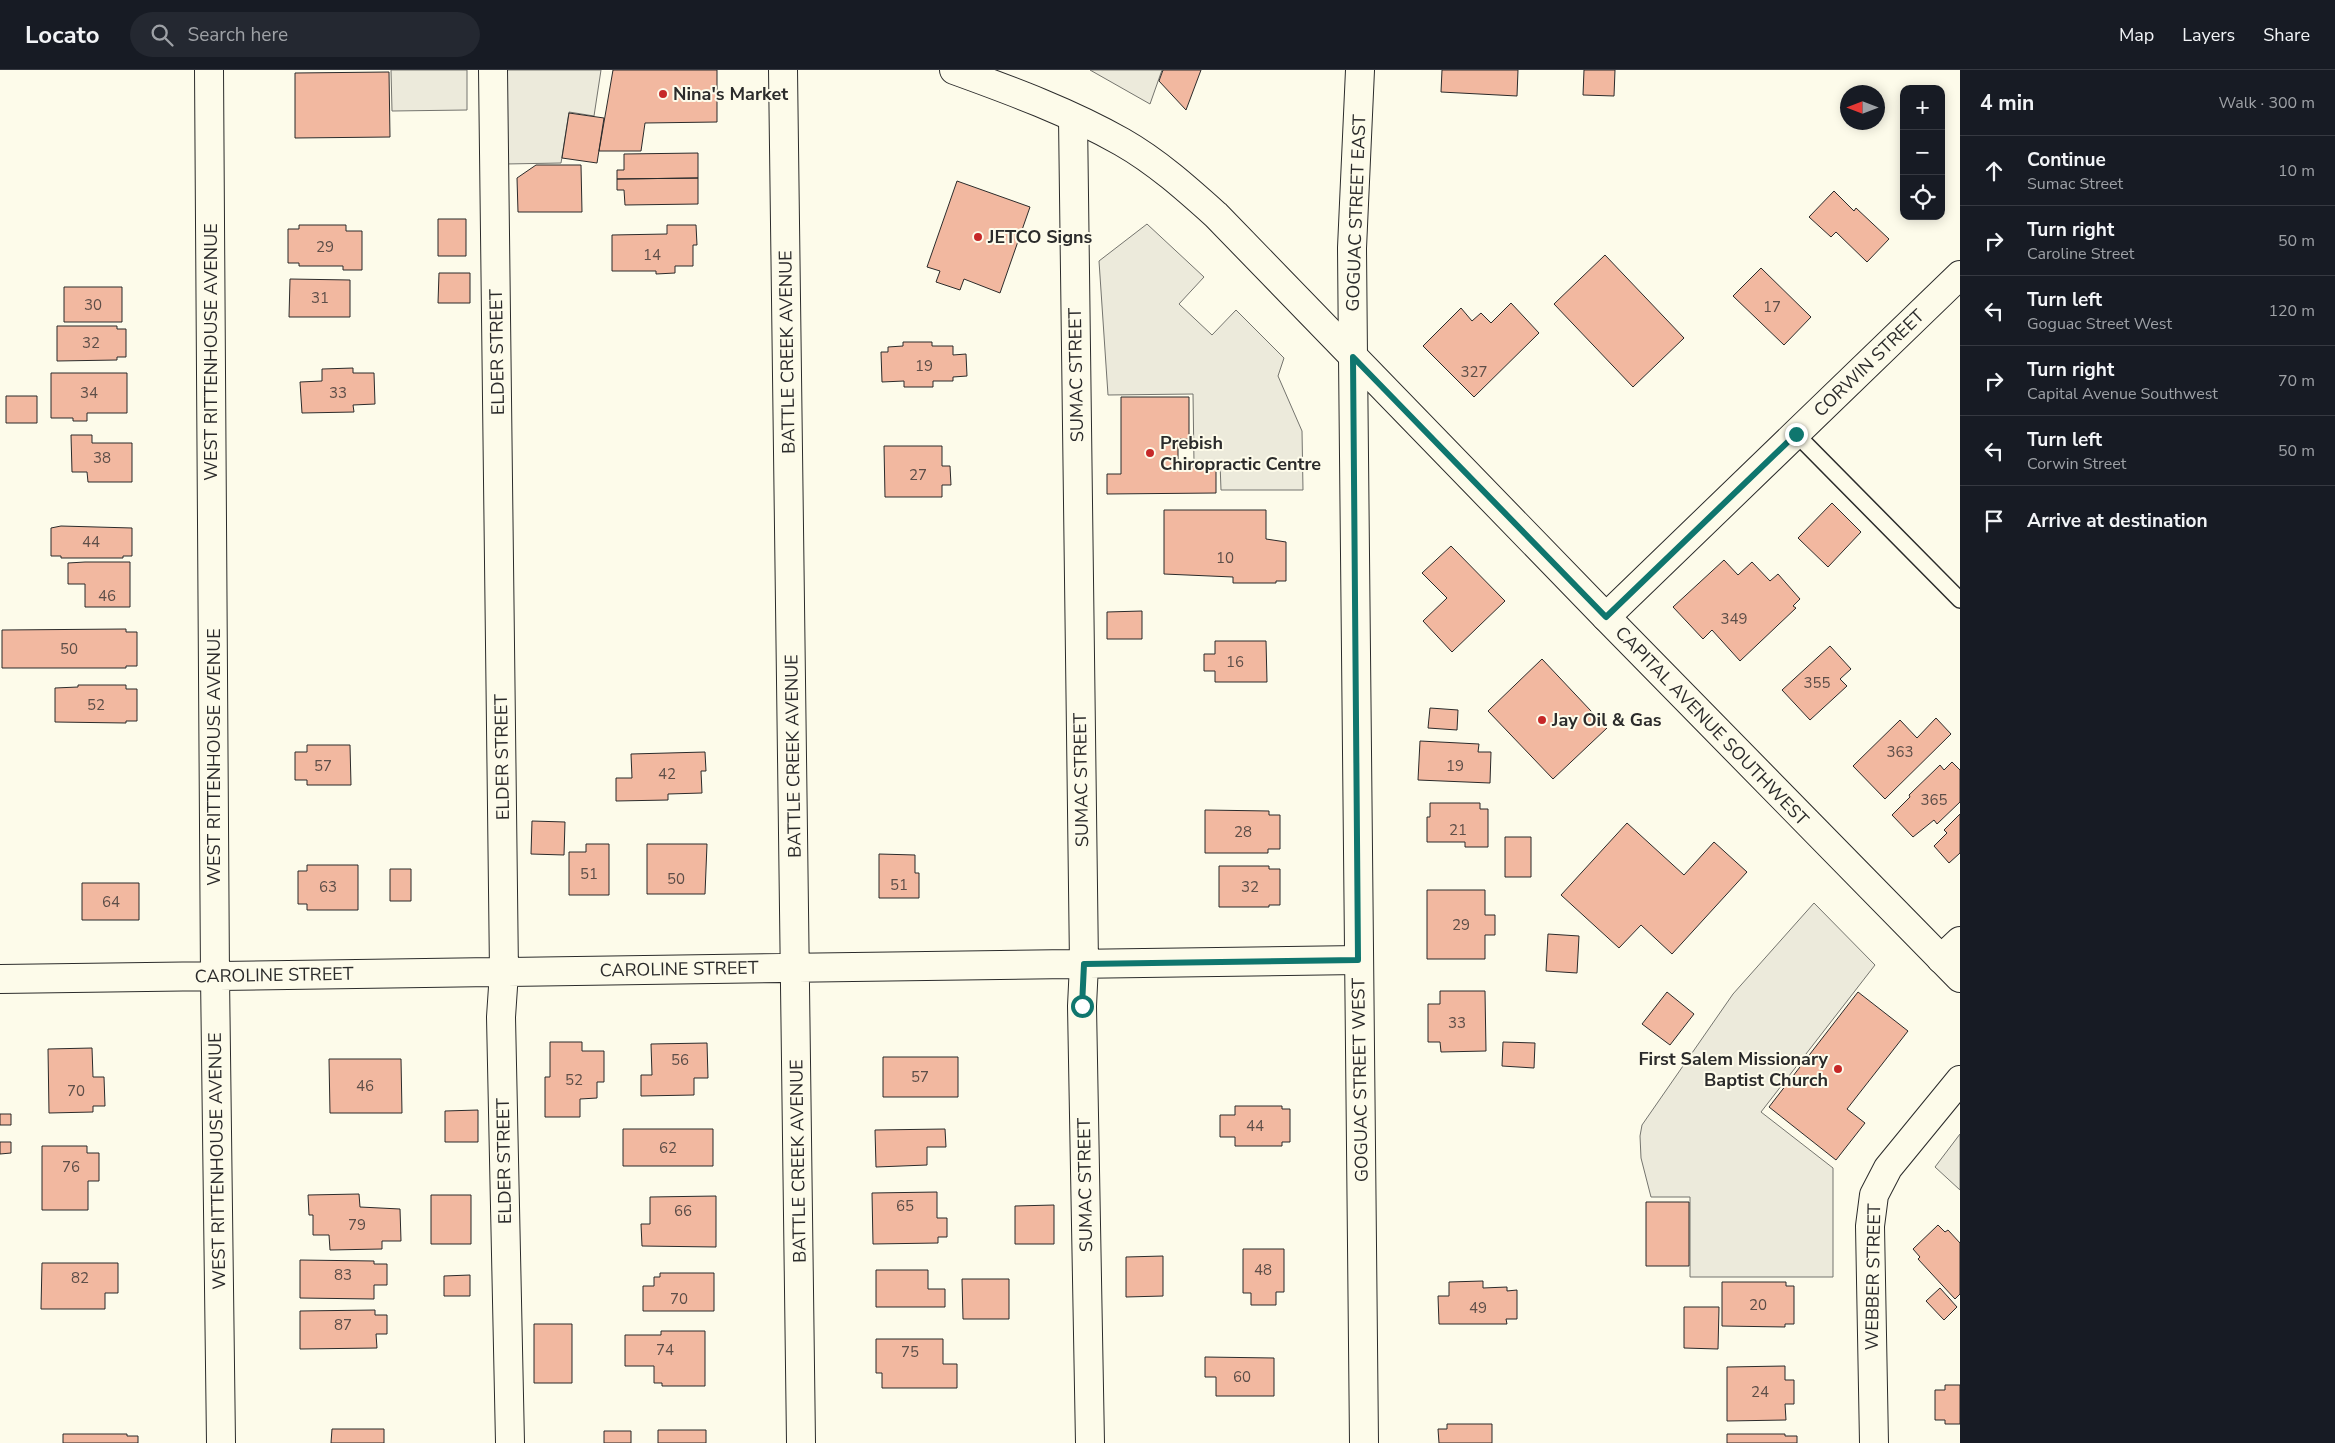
<!DOCTYPE html>
<meta charset="utf-8">
<style>
body{margin:0;font-family:"Nunito Sans",sans-serif;background:#242831;color:#f1f3f6}
.controls{position:absolute;right:15px;top:15px;display:grid;overflow:hidden;border-radius:10px;box-shadow:0 2px 12px #0003}
.controls button{width:45px;height:45px;display:grid;place-items:center;padding:0;border:0;border-bottom:1px solid #363941;background:#171b24;color:#f1f3f6;font:25px sans-serif}
.compass{position:absolute;left:1840px;top:15px;width:45px;height:45px;border-radius:50%;background:#171b24;box-shadow:0 2px 12px #0003;rotate:270deg}
.stop{position:absolute;width:15px;height:15px;margin:-11px;border:4px solid #0f766e;border-radius:50%;background:#fff}
.stop.end{background:#0f766e;border-color:#fff;box-shadow:0 1px 5px #0008}
.list{margin:0;padding:0;list-style:none}
h2{display:flex;justify-content:space-between;align-items:center;height:65px;margin:0;padding:0 20px;font-size:21px}
h2 small{font-size:16px;font-weight:400;color:#9ea1a6}
.list li{display:grid;grid-template-columns:32px 1fr auto;gap:15px;align-items:center;box-sizing:border-box;height:70px;padding:0 20px;border-top:1px solid #363941}
.list b{display:block;font-size:19px;white-space:nowrap}
.list p{margin:0;font-size:16px;white-space:nowrap;color:#9ea1a6}
.list em{font-size:16px;font-style:normal;color:#9ea1a6}
.icon{flex:none;width:28px;height:28px;fill:none;stroke:currentColor;stroke-width:2;stroke-linecap:round;stroke-linejoin:round}
.map{position:relative;flex:none;width:1960px;height:1373px;overflow:hidden}
header{display:flex;align-items:center;gap:30px;box-sizing:border-box;height:70px;padding:0 25px;background:#171b24;border-bottom:1px solid #363941}
header strong{font-size:24px}
nav{display:flex;gap:28px;margin-inline-start:auto;font-size:18px}
.search{width:350px;height:45px;background:#242831;display:flex;align-items:center;gap:12px;box-sizing:border-box;padding:0 18px;border-radius:28px;color:#9ea1a6;font-size:19px}
main{display:flex}
aside{flex:1;background:#171b24}
.map>svg:first-child{display:block}
.parking{fill:#eceadb;stroke:#74746e}
.building{fill:#f2b8a0;stroke:#2b2b2b}
.lines{fill:none;stroke-linecap:round;stroke-linejoin:round}
.service-casing{stroke:#2b2b2b;stroke-width:18}
.minor-casing{stroke:#2b2b2b;stroke-width:30}
.tertiary-casing{stroke:#2b2b2b;stroke-width:30}
.secondary-casing{stroke:#2b2b2b;stroke-width:30}
.service{stroke:#fdfbea;stroke-width:15}
.minor{stroke:#fdfbea;stroke-width:28}
.tertiary{stroke:#fdfbea;stroke-width:28}
.secondary{stroke:#fdfbea;stroke-width:28}
.route{stroke:#0f766e;stroke-width:6}
.poi-dot{fill:#c62828;stroke:#fdfbea;stroke-width:2}
.labels{text-anchor:middle;stroke-width:4;stroke-linejoin:round;paint-order:stroke}
.number-label{font-size:15px;fill:#5d4e48}
.poi-label{font-size:18px;font-weight:bold;fill:#2b2b2b;stroke:#fdfbea;text-anchor:start}
.street-label{font-size:18px;fill:#2b2b2b;stroke:#fdfbea}
</style>
<header>
<strong>Locato</strong>
<div class="search"><svg class="icon" aria-label="search" viewBox="0 0 24 24"><circle cx="10" cy="10" r="6"/><path d="M15 15l6 6"/></svg>Search here</div>
<nav><a>Map</a><a>Layers</a><a>Share</a></nav>
</header>
<main>
<div class="map">
<svg width="1960" height="1373" viewBox="0 0 1960 1373">
<rect width="100%" height="100%" fill="#fdfbea"/>
<path class="parking" d="M391,0H467V40L392,41Z
M506,0H601L594,46L569,42L561,93L506,94Z
M1090,0H1162L1150,34Z
M1147,154L1204,207L1179,234L1212,265L1236,240L1284,288L1278,306L1302,361L1303,420H1221L1220,393H1194L1193,324L1108,325L1099,191Z
M1814,833L1875,895L1761,1042L1833,1098V1207H1690V1127H1651L1641,1088L1640,1066L1642,1055L1733,924Z
M1960,1064V1120L1935,1097Z"/>
<path class="building" d="M613,0H717V52L645,53L641,81H599Z
M1163,0H1201L1186,40L1159,11Z
M1442,0H1518L1517,26L1441,22Z
M1584,0H1615L1614,26L1583,25Z
M389,2L390,67L295,68V3Z
M569,43L604,48L597,93L562,88Z
M698,83V108L617,109V100H624V84Z
M536,95H581L582,142H518L517,108Z
M698,108V134L625,135L624,120H617V109Z
M957,111L1030,137L1000,223L964,209L960,220L936,212L940,201L927,197Z
M1834,121L1854,141L1856,138L1889,169L1867,192L1836,162L1831,167L1809,147Z
M438,149H466V186H438Z
M299,155H346V161H362V200H343V196H299V193H288V159H299Z
M667,155H696L697,175H693V196H675V203L656,204V201H612V165L667,164Z
M1605,185L1684,268L1633,317L1554,234Z
M1761,198L1811,247L1784,275L1733,226Z
M439,203H470V233H438Z
M290,209L350,210V247H289Z
M64,217H122V252H64Z
M1511,233L1539,263L1474,327L1423,276L1461,238L1472,251L1481,243L1491,253Z
M57,256H117V259H126V287H117V290L57,291Z
M903,272H932V276H953V285L966,284L967,306L953,307V311H933V317H904V311L882,312L881,282H888V277L903,276Z
M353,298V303H374L375,334L353,335L354,342L302,343L300,312L322,311V299Z
M51,303H127V343H87V351H73V348H51Z
M6,326H37V353H6Z
M1121,327H1189V369H1178V397L1216,396V423L1107,424V404H1121Z
M71,365H92V373H132V412H88L87,402H72Z
M884,376H942V396H950L951,415H942V427H885Z
M1832,433L1861,462L1828,497L1798,468Z
M1164,440H1266V469L1286,472V511H1276V513H1233V507L1164,504Z
M61,456L132,458V486H123V488H61V486H51V458Z
M1451,476L1505,531L1452,582L1423,551L1447,528L1422,503Z
M1724,490L1738,505L1752,492L1770,511L1778,504L1800,529L1793,536L1796,538L1740,591L1712,560L1703,569L1673,537Z
M85,492H130V537H85V514H68V493Z
M1142,541V569H1107V542Z
M126,559V562H137V596H126V598H2V560Z
M1215,571H1266L1267,612H1215V601H1204V584H1215Z
M1830,576L1851,599L1840,609L1847,616L1810,650L1782,620Z
M1542,589L1607,658L1553,709L1488,641Z
M78,615H126V619H137V651H126V653L55,652V618L78,617Z
M1430,638L1458,640L1457,660L1428,658Z
M1936,648L1951,664L1885,729L1853,696L1900,650L1917,668Z
M1420,671L1479,674L1478,682H1491L1490,713L1418,710Z
M307,675H350L351,715H307V710H295V682H307Z
M705,682L706,701H701L702,723L668,724V730L616,731V708H632L631,684Z
M1952,692L1960,700V732L1937,754L1934,750L1913,767L1892,745L1910,727L1909,725L1940,695L1944,700Z
M1430,733H1480V739H1488V777H1465V772H1427V747H1430Z
M1205,740L1269,741V745H1280V779H1268V783H1205Z
M1960,744V783L1949,793L1934,776L1947,763L1944,760Z
M532,751L565,752L564,785L531,784Z
M1627,753L1684,805L1714,772L1747,802L1672,884L1641,855L1619,878L1561,825Z
M1505,767H1531V807H1505Z
M586,774H609V825H569V782H586Z
M647,774H707L705,824H647Z
M879,784L915,785V803H919V828H879Z
M307,795H358V840H307V834H298V801H307Z
M1219,796H1269V799H1280V835H1269V837H1219Z
M390,799H411V831H390Z
M82,813H139V850H82Z
M1427,820H1485V845H1495V865H1485V889H1427Z
M1548,864L1579,866L1577,903L1546,901Z
M1440,921H1485L1486,981L1441,982L1440,972H1428V934H1440Z
M1667,922L1694,944L1670,975L1642,954Z
M1858,922L1908,961L1847,1039L1865,1053L1836,1090L1769,1037Z
M550,972H582V981H604V1012H597V1028L580,1029V1047H545V1007H550Z
M1503,972L1535,973L1534,998L1502,996Z
M707,973L708,1008H694V1025L641,1026V1005H652L651,974Z
M92,978L93,1007H104L105,1036H93V1042L49,1043L48,979Z
M883,987H958V1027H883Z
M329,989H401L402,1043H330Z
M1235,1036H1282V1039H1290V1072H1282V1076H1235V1067H1220V1045H1235Z
M478,1040V1072H445V1041Z
M0,1044H11V1055H0Z
M623,1059H713V1096H623Z
M945,1059L946,1077H927V1095L876,1097L875,1060Z
M0,1072H11V1083L0,1084Z
M42,1076H87V1083H99V1111H88V1140H42Z
M937,1122V1148H947V1167H938V1173L873,1174L872,1123Z
M359,1124L360,1137L400,1139L401,1171H382V1179L330,1180L329,1165H313V1145H309L308,1125Z
M431,1125H471V1174H431Z
M716,1126V1177L642,1176L641,1154H650V1127Z
M1646,1132H1689V1196H1646Z
M1054,1135V1174H1015V1136Z
M1938,1155L1945,1162L1948,1160L1960,1173V1224L1955,1229L1918,1189L1920,1187L1913,1179Z
M1243,1179H1284V1222H1276V1235H1251V1223H1243Z
M1163,1186V1226L1126,1227V1187Z
M300,1190L374,1191V1194H387V1215H374V1229L300,1228Z
M42,1193H118V1223H105V1239H41Z
M876,1200H928V1219H945V1237H876Z
M660,1203H714V1241H643V1216H654V1207H660Z
M470,1205V1226H444V1206Z
M962,1209H1009V1249H963Z
M1483,1211V1218L1507,1217V1221L1517,1220V1249H1506L1507,1254H1439L1438,1226H1449V1212Z
M1722,1212H1786V1216H1794V1254H1785V1257L1722,1256Z
M1940,1218L1957,1237L1944,1250L1926,1231Z
M1684,1237H1719L1718,1279L1684,1278Z
M375,1240V1245H387V1264H376L377,1278L300,1279V1241Z
M534,1254H572V1313H534Z
M661,1261H705V1316H662V1313H654V1296H625V1265H661Z
M876,1269H943V1294H957V1318H882V1303H876Z
M1205,1287L1274,1288V1326H1216V1307H1205Z
M1785,1296V1310H1794V1334H1785L1786,1350L1727,1351V1297Z
M1945,1315H1960V1354H1945V1350H1935V1320H1945Z
M1447,1354H1492V1373H1439L1438,1359H1447Z
M332,1359H384V1373H331Z
M658,1360H706V1373H658Z
M604,1361H631V1373H604Z
M63,1364H127V1366H138V1373H63Z
M1727,1364H1785V1366H1797V1373H1727Z"/>
<g class="lines">
<defs>
<path id="service" d="M1796,364L1960,530"/>
<path id="minor" d="M209,0L215,906L221,1373
M493,0L504,902L501,947L510,1373
M783,0L801,1373
M1073,48L1084,894L1082,936L1090,1373
M1353,287L1352,178L1360,0
M1606,547L1960,205
M1941,889L1960,871
M0,909L1359,890
M1874,1373L1870,1156L1874,1125L1888,1098L1960,1010"/>
<path id="tertiary" d="M1353,287L1364,1373"/>
<path id="secondary" d="M954,0C1012,21 1069,42 1122,72C1157,92 1187,119 1216,145L1606,547L1960,908"/>
</defs>
<use href="#service" class="service-casing"/>
<use href="#minor" class="minor-casing"/>
<use href="#tertiary" class="tertiary-casing"/>
<use href="#secondary" class="secondary-casing"/>
<use href="#service" class="service"/>
<use href="#minor" class="minor"/>
<use href="#tertiary" class="tertiary"/>
<use href="#secondary" class="secondary"/>
</g>
<g class="lines">
<path class="route" d="M1082,936L1084,894L1358,890L1353,287L1606,547L1796,364"/>
</g>
<g class="poi-dot">
<circle cx="663" cy="24" r="5"/>
<circle cx="978" cy="167" r="5"/>
<circle cx="1150" cy="383" r="5"/>
<circle cx="1542" cy="650" r="5"/>
<circle cx="1838" cy="999" r="5"/>
</g>
<g class="labels">
<g class="number-label">
<text x="325" y="182">29</text>
<text x="652" y="190">14</text>
<text x="320" y="233">31</text>
<text x="93" y="240">30</text>
<text x="1772" y="242">17</text>
<text x="91" y="278">32</text>
<text x="924" y="301">19</text>
<text x="1474" y="307">327</text>
<text x="89" y="328">34</text>
<text x="338" y="328">33</text>
<text x="102" y="393">38</text>
<text x="918" y="410">27</text>
<text x="91" y="477">44</text>
<text x="1225" y="493">10</text>
<text x="107" y="531">46</text>
<text x="1734" y="554">349</text>
<text x="69" y="584">50</text>
<text x="1235" y="597">16</text>
<text x="1817" y="618">355</text>
<text x="96" y="640">52</text>
<text x="1900" y="687">363</text>
<text x="323" y="701">57</text>
<text x="1455" y="701">19</text>
<text x="667" y="709">42</text>
<text x="1934" y="735">365</text>
<text x="1458" y="765">21</text>
<text x="1243" y="767">28</text>
<text x="589" y="809">51</text>
<text x="676" y="814">50</text>
<text x="899" y="820">51</text>
<text x="328" y="822">63</text>
<text x="1250" y="822">32</text>
<text x="111" y="837">64</text>
<text x="1461" y="860">29</text>
<text x="1457" y="958">33</text>
<text x="680" y="995">56</text>
<text x="920" y="1012">57</text>
<text x="574" y="1015">52</text>
<text x="365" y="1021">46</text>
<text x="76" y="1026">70</text>
<text x="1255" y="1061">44</text>
<text x="668" y="1083">62</text>
<text x="71" y="1102">76</text>
<text x="905" y="1141">65</text>
<text x="683" y="1146">66</text>
<text x="357" y="1160">79</text>
<text x="1263" y="1205">48</text>
<text x="343" y="1210">83</text>
<text x="80" y="1213">82</text>
<text x="679" y="1234">70</text>
<text x="1758" y="1240">20</text>
<text x="1478" y="1243">49</text>
<text x="343" y="1260">87</text>
<text x="665" y="1285">74</text>
<text x="910" y="1287">75</text>
<text x="1242" y="1312">60</text>
<text x="1760" y="1327">24</text>
</g>
<g class="poi-label">
<text x="673" y="30">Nina's Market</text>
<text x="988" y="173">JETCO Signs</text>
<text x="1160" y="379">Prebish<tspan x="1160" dy="21">Chiropractic Centre</tspan></text>
<text x="1552" y="656">Jay Oil &amp; Gas</text>
<text x="1828" y="995" text-anchor="end">First Salem Missionary<tspan x="1828" dy="21">Baptist Church</tspan></text>
</g>
<g class="street-label">
<text transform="translate(1356 143) rotate(-88)" y="6">GOGUAC STREET EAST</text>
<text transform="translate(211 282) rotate(-90)" y="6">WEST RITTENHOUSE AVENUE</text>
<text transform="translate(497 282) rotate(-91)" y="6">ELDER STREET</text>
<text transform="translate(787 282) rotate(-91)" y="6">BATTLE CREEK AVENUE</text>
<text transform="translate(1869 293) rotate(-44)" y="6">CORWIN STREET</text>
<text transform="translate(1076 305) rotate(-91)" y="6">SUMAC STREET</text>
<text transform="translate(1712 656) rotate(46)" y="6">CAPITAL AVENUE SOUTHWEST</text>
<text transform="translate(793 686) rotate(-91)" y="6">BATTLE CREEK AVENUE</text>
<text transform="translate(214 687) rotate(-90)" y="6">WEST RITTENHOUSE AVENUE</text>
<text transform="translate(502 687) rotate(-91)" y="6">ELDER STREET</text>
<text transform="translate(1081 710) rotate(-91)" y="6">SUMAC STREET</text>
<text transform="translate(679 899) rotate(-1)" y="6">CAROLINE STREET</text>
<text transform="translate(274 905) rotate(-1)" y="6">CAROLINE STREET</text>
<text transform="translate(1360 1010) rotate(-91)" y="6">GOGUAC STREET WEST</text>
<text transform="translate(217 1091) rotate(-91)" y="6">WEST RITTENHOUSE AVENUE</text>
<text transform="translate(504 1091) rotate(-91)" y="6">ELDER STREET</text>
<text transform="translate(798 1091) rotate(-91)" y="6">BATTLE CREEK AVENUE</text>
<text transform="translate(1085 1115) rotate(-91)" y="6">SUMAC STREET</text>
<text transform="translate(1873 1207) rotate(-89)" y="6">WEBBER STREET</text>
</g>
</g>
</svg>
<div class="controls">
<button>+</button>
<button>−</button>
<button><svg class="icon" aria-label="locate" viewBox="0 0 24 24"><circle cx="12" cy="12" r="6"/><path d="M12 2v4M12 18v4M2 12h4M18 12h4"/></svg></button>
</div>
<svg class="compass" viewBox="-18 -18 36 36"><path d="M0-13l5 13h-10z" fill="#e53935"/><path d="M0 13l5-13h-10z" fill="#9ea1a6"/></svg>
<div class="stop" style="left:1082px;top:936px"></div>
<div class="stop end" style="left:1796px;top:364px"></div>
</div>
<aside>
<h2>4 min<small>Walk · 300 m</small></h2>
<ul class="list">
<li><svg class="icon" aria-label="ahead" viewBox="0 0 24 24"><path d="M12 20V5M6 11l6-6 6 6"/></svg><div><b>Continue</b><p>Sumac Street</p></div><em>10 m</em></li>
<li><svg class="icon" aria-label="right" viewBox="0 0 24 24"><path d="M7 20v-9h11M14 6l5 5-5 5"/></svg><div><b>Turn right</b><p>Caroline Street</p></div><em>50 m</em></li>
<li><svg class="icon" aria-label="left" viewBox="0 0 24 24"><path d="M17 20v-9H6M10 6l-5 5 5 5"/></svg><div><b>Turn left</b><p>Goguac Street West</p></div><em>120 m</em></li>
<li><svg class="icon" aria-label="right" viewBox="0 0 24 24"><path d="M7 20v-9h11M14 6l5 5-5 5"/></svg><div><b>Turn right</b><p>Capital Avenue Southwest</p></div><em>70 m</em></li>
<li><svg class="icon" aria-label="left" viewBox="0 0 24 24"><path d="M17 20v-9H6M10 6l-5 5 5 5"/></svg><div><b>Turn left</b><p>Corwin Street</p></div><em>50 m</em></li>
<li><svg class="icon" aria-label="arrive" viewBox="0 0 24 24"><path d="M6 21V4h12l-3 4 3 4H6"/></svg><div><b>Arrive at destination</b></div></li>
</ul>
</aside>
</main>
